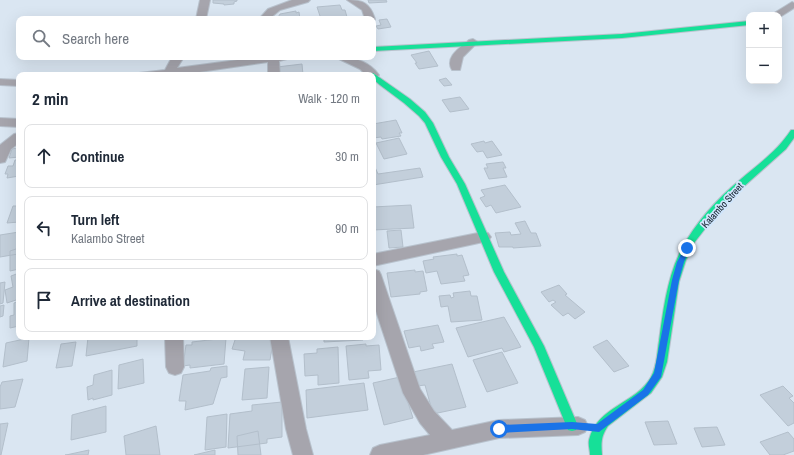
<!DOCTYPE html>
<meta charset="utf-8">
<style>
body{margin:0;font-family:"Archivo Narrow",sans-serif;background:#f2f2f3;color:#1f2937}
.controls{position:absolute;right:12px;top:12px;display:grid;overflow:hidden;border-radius:8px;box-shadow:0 4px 16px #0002}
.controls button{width:36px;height:36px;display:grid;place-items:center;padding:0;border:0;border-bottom:1px solid #e0e1e3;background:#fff;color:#1f2937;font:20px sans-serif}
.stop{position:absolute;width:12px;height:12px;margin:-9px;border:3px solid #1a73e8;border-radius:50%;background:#fff}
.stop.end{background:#1a73e8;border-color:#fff;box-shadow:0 1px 4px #0008}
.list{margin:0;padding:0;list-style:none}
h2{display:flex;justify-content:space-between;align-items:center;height:52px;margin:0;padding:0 16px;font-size:17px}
h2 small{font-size:13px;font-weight:400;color:#747a83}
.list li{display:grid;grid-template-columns:26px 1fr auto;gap:12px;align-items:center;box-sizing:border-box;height:64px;margin:0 8px 8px;padding:0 8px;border:1px solid #e0e1e3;border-radius:8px}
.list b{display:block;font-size:15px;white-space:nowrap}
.list p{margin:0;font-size:13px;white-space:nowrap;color:#747a83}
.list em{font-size:13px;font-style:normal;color:#747a83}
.icon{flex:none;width:22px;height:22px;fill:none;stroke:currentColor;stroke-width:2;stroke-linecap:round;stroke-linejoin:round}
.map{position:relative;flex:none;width:794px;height:455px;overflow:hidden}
.search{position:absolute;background:#fff;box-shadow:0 4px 16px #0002;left:16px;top:16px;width:360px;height:44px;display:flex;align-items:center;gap:10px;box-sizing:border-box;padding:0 14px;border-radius:8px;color:#747a83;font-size:15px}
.panel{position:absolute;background:#fff;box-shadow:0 4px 16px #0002;left:16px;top:72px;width:360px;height:268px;border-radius:8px}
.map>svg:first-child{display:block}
.building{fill:#c3cfdb;stroke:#b3bfcb}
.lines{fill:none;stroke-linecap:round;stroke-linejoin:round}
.street-casing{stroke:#b8c2cd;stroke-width:2}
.fast-casing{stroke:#b8c2cd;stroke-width:2}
.street{fill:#a6a5ad;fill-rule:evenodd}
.fast{fill:#16e098;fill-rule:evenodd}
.route{fill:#1a73e8}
.labels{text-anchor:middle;stroke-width:3.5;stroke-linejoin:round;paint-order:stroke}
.street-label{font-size:10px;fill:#13202d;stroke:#d0e6fc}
</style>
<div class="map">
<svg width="794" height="455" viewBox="0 0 794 455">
<rect width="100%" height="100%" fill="#dae6f2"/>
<path class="building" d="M213,0H237V1L234,2V4L224,5V4L213,3Z
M368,0H386L387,2L369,3Z
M340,5L342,10H345L347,17L321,19L317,7Z
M296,11V13L299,12L300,19H277L280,14Z
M387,19L391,27L378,29L376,26L381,25L379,20Z
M429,51L438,66L419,69L415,63H417L411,55Z
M302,64L303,75H290V74L281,75V73H277V67Z
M446,78L452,85L444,86L439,80Z
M460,97L469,109L450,112L442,100Z
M396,120L402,133H399L401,136L382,139L381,137L373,138V124Z
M399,138L407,154L384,159L376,143Z
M484,141L485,143L492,141L502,155L487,158L483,151L477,152L471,144Z
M19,143V157L9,158L12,149L17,148Z
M15,160H19V176L7,178L8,174H5L8,166H13Z
M503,162L506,168H503L507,177L489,179L484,168H488L486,164Z
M373,165H374L378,174L420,168L423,177L373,185Z
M505,185L521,207L496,213L491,205L486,207L480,198L485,196L481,190Z
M411,205L414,228L373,230V207Z
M13,206H19V222L7,223Z
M525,221L531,233H536L541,246L513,248V247H499L495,233L510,232L511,235L521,234L515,223Z
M401,230L403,247L389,248L387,231Z
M19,232L18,254L0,257V235Z
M19,248V269L10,271V251Z
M457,254V256L462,255L469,275L463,276L465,281L441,284L437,271L426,273L423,261L434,259L433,257Z
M415,270V272L423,271L427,291L420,292V294L391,297L387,273Z
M19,273V299L7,303L5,290L13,287L11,276Z
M5,282L3,303L0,304V283Z
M559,285L567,294L565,295L585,312L575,319L568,313L563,316L551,305L556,302L553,300L549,302L541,292Z
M470,291L471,296H477L482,320L451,322L448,306L441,307L439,296L450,295L451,298L454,297L453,293Z
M19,301V326L10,328V316L14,315V303Z
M4,305L3,316L0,317V306Z
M504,317L521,347L504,352L502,348L468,357L456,328Z
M438,325L444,342L432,344L434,348L421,351L420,346L409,348L404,331Z
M88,337H137V346L86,356Z
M236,337H274L270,360H243L245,351L232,349Z
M321,337H362L363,340L324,342V337Z
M29,338L27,361L3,367L6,343Z
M226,338L224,364L190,368V365L183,366L186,345H192V342Z
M607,340L629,366L614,372L593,347Z
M76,342L72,366L56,368L61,344Z
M366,344V346L379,345L381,370L368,371L369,378L349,380L346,346Z
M338,347L339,383L318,385V375L305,376L304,354L317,353V349Z
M502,352L518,383L487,392L473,360Z
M143,359L144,383L118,389L119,365Z
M452,364L466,407L433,414L425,385L417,386L413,372Z
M227,366V377L221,378L213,404L185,410L186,401H179L183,375L210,371L211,368Z
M269,367L267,398L242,400L245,369Z
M112,370V395L93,400V398L88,400L87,387L93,385L94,375Z
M400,377L413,418L384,425L373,383Z
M23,379L15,407L0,409V387L2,382Z
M364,383L368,410L307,418L306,390Z
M783,386L793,396L789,398L794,403V423L788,426L760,395Z
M282,402V437L267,439V443L228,448L230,414L252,411V405Z
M106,406V432L71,440L72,415Z
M227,414L226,447L205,450L207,417Z
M668,421L677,444L654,445L645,422Z
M8,423L1,455H0V424Z
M156,426L160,455H126L124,436Z
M717,427L725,445L702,447L694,428Z
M258,431L261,455H238L237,436Z
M788,432L794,439V451L783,455H770L760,442Z
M89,450L88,455H65H66Z
M215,450V455H194Z"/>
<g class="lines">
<defs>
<path id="street" d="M200,0H210L206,19H196Z
M292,0H310L308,2L280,10L269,19H259L268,9Z
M347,0C363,0 370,3 375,19L374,21L373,19H365L362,10Z
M792,2L794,3V8L780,17L779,15H771Z
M473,39L478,42L463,57L460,70H452C444,57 461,47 469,40Z
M172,57H184L177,68L259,57H289L287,59L279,61L280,75H268V62L179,75H137L139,73L165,70Z
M337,57C353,57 369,61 379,75L377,77L373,78V75H366L360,69L339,59Z
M0,79L19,80V86L0,85Z
M0,118L19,119V127L0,126Z
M19,133V143L11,149L5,162L0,163V145L14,134Z
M483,232L488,233L491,237L488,241L373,266V254Z
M373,269L379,271L381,275L420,389L434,411L452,430L499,420L578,417L585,420L588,426L585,432L578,435L499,438L423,455H370L373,448L380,445L430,435L420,423L403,393L373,302Z
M165,337H183L184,367L181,373L175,375L169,373L166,367Z
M270,337H288L306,429L313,455H293L286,429Z"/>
<path id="fast" d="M749,21V25L622,38L373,51V47L622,34Z
M373,73L410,99L425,112L433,123L449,157L465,184L504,272L544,346L578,426L576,430L572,431L568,430L534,347L494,272L457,184L441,157L425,123L419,116L404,103L380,85L373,79V75H370Z
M791,130H794V138L786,149L732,197L708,225L694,243L686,260L679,282L667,362L662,377L651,393L608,426C601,436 601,443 602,455H590C590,450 588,445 589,440C597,406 636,404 651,377C657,366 657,353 659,341C663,311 667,278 681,250C695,223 718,198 741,179C760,163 778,150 791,130Z"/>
</defs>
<use href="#street" class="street-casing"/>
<use href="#fast" class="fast-casing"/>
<use href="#street" class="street"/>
<use href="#fast" class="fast"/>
</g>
<path class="route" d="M687,246L690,248L684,262L679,280L661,377L648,395L599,432L572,429L499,433L496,431L495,429L496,426L499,425L572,422L597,424L643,390L654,373L672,280L677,262L685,247Z"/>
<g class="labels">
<g class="street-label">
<text transform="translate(722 205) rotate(-48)" y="4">Kalambo Street</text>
</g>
</g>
</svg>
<div class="controls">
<button>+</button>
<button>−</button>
</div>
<div class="stop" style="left:499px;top:429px"></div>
<div class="stop end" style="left:687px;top:248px"></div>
<div class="search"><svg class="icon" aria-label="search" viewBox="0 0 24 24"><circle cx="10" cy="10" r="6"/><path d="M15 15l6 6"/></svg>Search here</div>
<section class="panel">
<h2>2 min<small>Walk · 120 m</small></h2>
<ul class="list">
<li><svg class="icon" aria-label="ahead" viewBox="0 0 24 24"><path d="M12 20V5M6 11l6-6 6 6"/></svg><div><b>Continue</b></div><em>30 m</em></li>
<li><svg class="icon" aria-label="left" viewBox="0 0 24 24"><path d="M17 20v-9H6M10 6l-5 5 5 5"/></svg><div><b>Turn left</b><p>Kalambo Street</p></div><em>90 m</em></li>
<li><svg class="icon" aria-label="arrive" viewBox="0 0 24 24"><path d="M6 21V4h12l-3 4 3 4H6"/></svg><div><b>Arrive at destination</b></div></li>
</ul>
</section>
</div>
